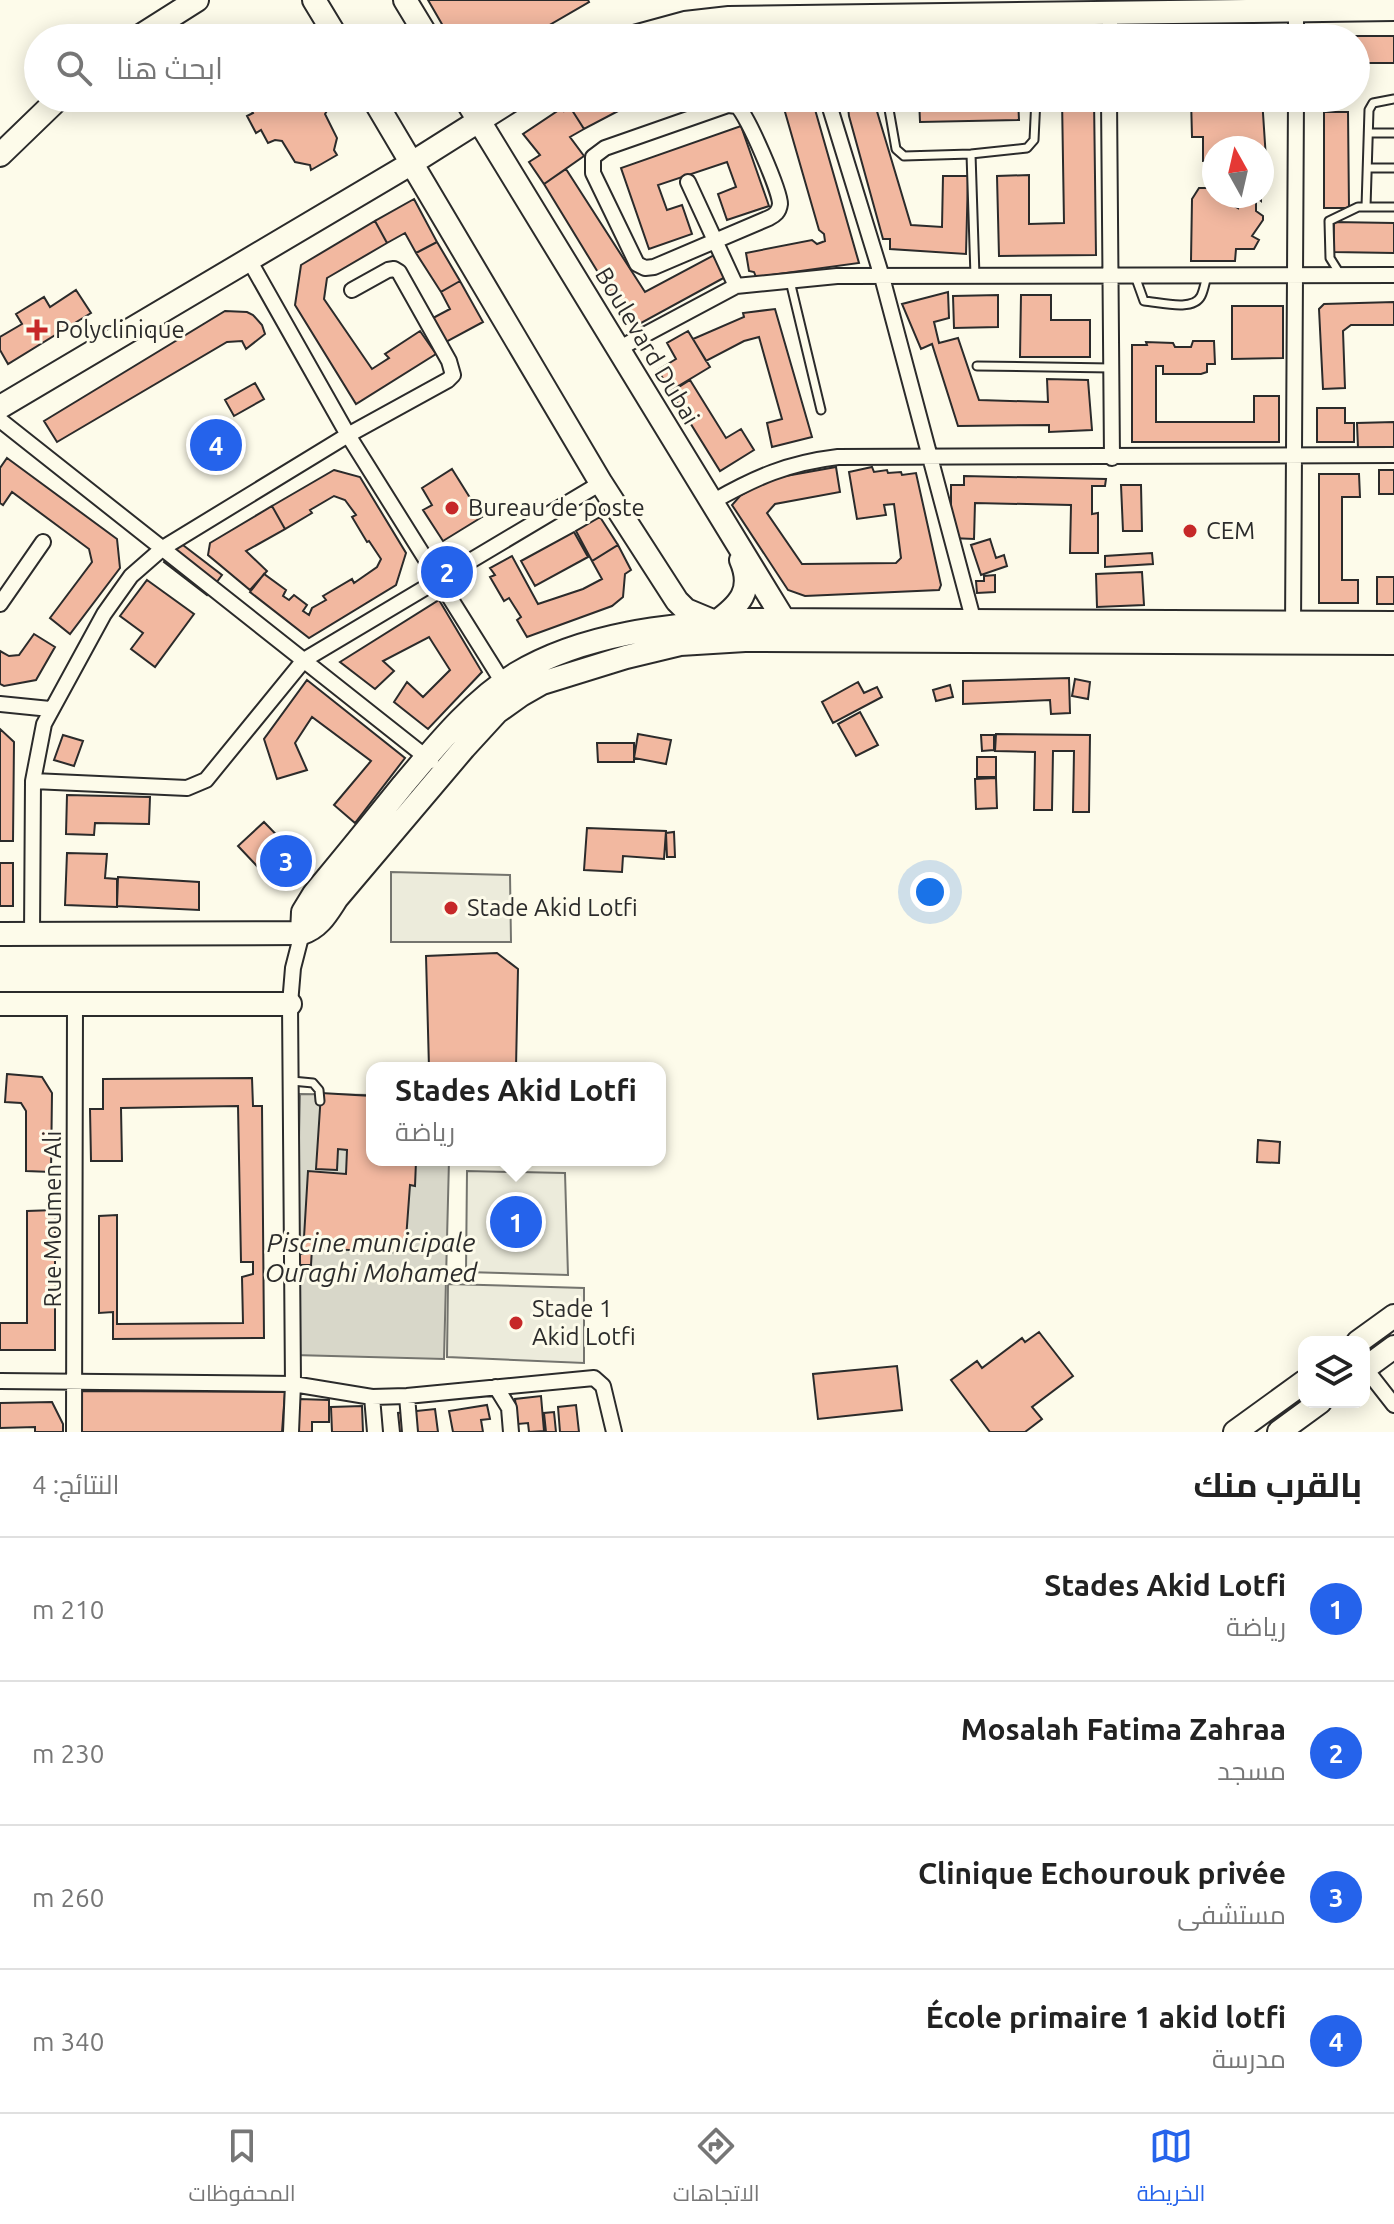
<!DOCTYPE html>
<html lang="ar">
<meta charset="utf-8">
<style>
body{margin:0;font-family:Ubuntu,Cairo,sans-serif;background:#f2f2f2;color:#222;direction:rtl}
.controls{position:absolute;right:24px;bottom:24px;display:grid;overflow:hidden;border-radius:16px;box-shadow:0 4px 20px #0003}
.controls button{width:72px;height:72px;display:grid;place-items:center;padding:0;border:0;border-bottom:2px solid #e0e0e0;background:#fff;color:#222;font:40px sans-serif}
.compass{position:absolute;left:1202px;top:136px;width:72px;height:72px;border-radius:50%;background:#fff;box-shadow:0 4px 20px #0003;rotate:352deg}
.you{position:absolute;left:930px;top:892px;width:28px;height:28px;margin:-20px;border:6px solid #fff;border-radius:50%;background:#1a73e8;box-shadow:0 0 0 12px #1a73e833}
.badge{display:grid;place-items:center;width:52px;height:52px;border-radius:50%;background:#2563eb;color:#fff;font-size:26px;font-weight:700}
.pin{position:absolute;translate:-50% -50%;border:4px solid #fff;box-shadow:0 2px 8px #0006}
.popup{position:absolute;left:366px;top:1062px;width:300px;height:104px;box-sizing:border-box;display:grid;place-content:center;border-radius:16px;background:#fff;filter:drop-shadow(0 2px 6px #0005);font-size:26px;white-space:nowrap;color:#767676}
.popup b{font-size:30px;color:#222}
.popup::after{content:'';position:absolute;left:50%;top:100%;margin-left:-16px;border:16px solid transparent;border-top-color:#fff}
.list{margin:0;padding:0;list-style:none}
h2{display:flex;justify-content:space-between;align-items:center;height:104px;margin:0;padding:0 32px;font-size:34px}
h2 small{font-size:26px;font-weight:400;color:#767676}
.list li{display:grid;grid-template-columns:52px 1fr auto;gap:24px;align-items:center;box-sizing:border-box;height:144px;padding:0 32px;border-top:2px solid #e0e0e0}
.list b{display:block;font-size:30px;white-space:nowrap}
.list p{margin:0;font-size:26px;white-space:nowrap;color:#767676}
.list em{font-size:26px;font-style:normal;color:#767676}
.icon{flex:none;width:44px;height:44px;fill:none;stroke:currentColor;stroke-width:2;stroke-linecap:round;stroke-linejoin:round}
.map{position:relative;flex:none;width:1394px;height:1432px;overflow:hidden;direction:ltr}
.search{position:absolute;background:#fff;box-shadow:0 4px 20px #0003;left:24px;right:24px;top:24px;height:88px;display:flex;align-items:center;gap:20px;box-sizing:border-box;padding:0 28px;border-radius:44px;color:#767676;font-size:30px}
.sheet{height:680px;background:#fff}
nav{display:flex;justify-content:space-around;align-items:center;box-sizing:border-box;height:112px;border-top:2px solid #e0e0e0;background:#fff;font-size:22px;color:#767676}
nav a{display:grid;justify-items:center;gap:4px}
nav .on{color:#2563eb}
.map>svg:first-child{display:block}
.green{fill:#ecebdb;stroke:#74746e;stroke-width:2}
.water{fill:#d8d7c9;stroke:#74746e;stroke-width:2}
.building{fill:#f2b8a0;stroke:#2b2b2b;stroke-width:2}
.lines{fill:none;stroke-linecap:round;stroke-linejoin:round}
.lane-casing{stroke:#2b2b2b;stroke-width:11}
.street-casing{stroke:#2b2b2b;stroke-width:18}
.secondary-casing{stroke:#2b2b2b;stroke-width:26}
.lane{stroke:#fdfbea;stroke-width:7}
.street{stroke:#fdfbea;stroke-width:14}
.secondary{stroke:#fdfbea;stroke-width:22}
.poi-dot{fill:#c62828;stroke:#fdfbea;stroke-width:3}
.labels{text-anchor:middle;stroke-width:6;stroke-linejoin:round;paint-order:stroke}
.poi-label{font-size:24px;fill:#2b2b2b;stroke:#fdfbea;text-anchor:start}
.street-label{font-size:24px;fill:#2b2b2b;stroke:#fdfbea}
.water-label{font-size:26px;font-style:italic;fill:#2b2b2b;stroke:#fdfbea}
</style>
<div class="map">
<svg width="1394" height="1432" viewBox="0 0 1394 1432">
<rect width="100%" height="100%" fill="#fdfbea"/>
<path class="green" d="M391,872L510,875L511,942H391Z
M467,1171L565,1173L568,1275L466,1272Z
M448,1284L584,1288V1363L447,1357Z"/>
<path class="water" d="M300,1094L372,1095V1160H449L444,1359L294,1355Z"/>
<path class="building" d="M428,0H588L589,2L527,38H450Z
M850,35H893V38H849Z
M1330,36H1394V63H1356V38H1330Z
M250,98H326L330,106L325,114L337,138L334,150L337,155L311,170L310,165L295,162L282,141L275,140L268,143L261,130L256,133L247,116L253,113L246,100Z
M589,98H651L620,110L584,129L570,107Z
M764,98H809L765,104Z
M847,98H873L911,225L942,227L943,176H968L966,254L890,249V239H883L849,116Z
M919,98H1018L1019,120L920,122Z
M1062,98H1094L1096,255L999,256L997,176L1029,175V224L1064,223Z
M1191,98H1262L1266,159H1262V148H1214V161H1203V137H1192Z
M812,99L859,263L756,277L754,272L749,271L746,253L812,240L817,244L825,241L824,234L819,230L783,105Z
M570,107L584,129L570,137L584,156L544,184L529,162L540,155L523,134L562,108L564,111Z
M1324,112H1348L1349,208H1324Z
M741,126L769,206L727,220L718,194L736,187L727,162L658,185L667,210L682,205L692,234L649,249L621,168Z
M566,169L645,292L718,253L729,275L632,328L544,184Z
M1199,188H1214V196H1229V203L1238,208L1239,196H1261V201L1256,197V211L1263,216V220L1252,236L1259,240L1254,249H1236L1235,261H1191L1192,199Z
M414,199L437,242L416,253L405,233L387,243L375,221Z
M375,221L387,243L327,278L324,299L372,369L389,358L385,354L420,331L436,354L356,404L295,305L301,265Z
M1334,222L1394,223V253L1333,252Z
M437,242L460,281L441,292L416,253Z
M460,281L483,322L446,342L433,318L450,309L441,292Z
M76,290L91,313L8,364L0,350V337L22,324L16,314L44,297L50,307Z
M948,292L949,318L934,322L939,343L958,338L979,400L1048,402L1047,379L1088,380L1092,430L1049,432V425L958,426L932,344L921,349L902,304Z
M998,295V327L954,328L953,296Z
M1021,295H1051V320H1090V357H1020Z
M1394,302V325H1351L1343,331L1345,388L1323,389L1319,309L1324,304Z
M1232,306H1283V358L1232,359Z
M775,309L812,437L772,447L767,423L782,419L759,337L744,341L706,361L693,339L744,317L743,313Z
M225,311L247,312L253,315L262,325L265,334L246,349L242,341L227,342L57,442L44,421Z
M688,331L710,367L670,391L658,370L676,359L667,343Z
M1193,341H1214L1215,364H1207V372L1201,374H1163V366H1156V422H1254V396H1279V442H1132V345H1147L1146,342L1173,343L1175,347H1191Z
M690,380L726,438L741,429L754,450L720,471L671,392Z
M255,383L264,399L234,416L225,400Z
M1317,408H1345V423H1354V442H1317Z
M1394,422V447L1358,448L1357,423Z
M7,458L117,539L120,568L70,634L50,618L92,562L89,549L12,492L3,505L0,503V468Z
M836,467L840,492L775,504L767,513L802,564L896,563L901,558L894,504L884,505L886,515L857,519L849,472L872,467L874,472L887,470L888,473L901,472L902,475L916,473L941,585L939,590L805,596L788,590L732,505L740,496L769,479Z
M452,469L482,517L443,541L423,510L432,505L422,488Z
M334,470L360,477L406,553L396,585L309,638L250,592L264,574L286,590L283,596L289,600L294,595L307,605L303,611L309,615L312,608L326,600L323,596L352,579L354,583L377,567L381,559L369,541L367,542L352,517L356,515L345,500L334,496L310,510L312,513L285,529L272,506Z
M1379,470H1394V494H1379Z
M1319,474H1359L1360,497H1342V580H1358V603H1319Z
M964,476L1106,479L1105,486H1092V514L1098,513V553H1070L1071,505L975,503L974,539L951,538V485H964Z
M1121,485H1141L1142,531H1123Z
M272,506L285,529L246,551L267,571L250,590L208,555L210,543Z
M600,517L618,545L592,561L576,531Z
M574,532L588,557L535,586L521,561Z
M990,539L996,558L1004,555L1007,566L981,575L971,545Z
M179,542L222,575L207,595L164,562Z
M618,545L631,570L625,574L623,597L612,606L527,637L517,620L521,617L509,598L504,601L490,577L495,575L490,568L512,556L538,604L583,589L602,579L592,561Z
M1152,553L1153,564L1105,567V556Z
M1142,572L1144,605L1097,607L1096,574Z
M995,575V592L977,593L976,581H984V576Z
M1377,577H1394V604H1377Z
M147,580L194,614L155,667L131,649L143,633L120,616Z
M439,600L482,672L428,729L394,702L407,682L423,697L450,670L429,637L383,661L394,671L375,689L340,662Z
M34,634L55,647L36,680L4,686L0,684V651L9,656L19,655Z
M1069,678L1070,713L1051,714L1050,700L963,704V681Z
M1075,679L1090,682L1088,699L1072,696Z
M307,680L405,758L355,823L334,805L371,761L312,717L295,743L307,770L277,779L264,739Z
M858,682L864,693L877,687L882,697L833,723L822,702Z
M950,685L953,697L936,701L933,690Z
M860,712L878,745L856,756L838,724Z
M0,729L14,742L13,841H0Z
M638,734L671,740L666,764L634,758Z
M996,734L1090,735L1089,812H1073L1074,751H1053L1052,810H1034L1035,752L995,751Z
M63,735L83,741L74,766L54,760Z
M981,735H994V750L982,751Z
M597,743H634V762H598Z
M977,757H996V777H977Z
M996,778L997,808L976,809L975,779Z
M67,795L150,797L149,824L95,823L94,835L66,834Z
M264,822L298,857L272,882L238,846Z
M587,828L666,831L664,859L623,856L622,872L584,870Z
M674,832L675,857H667L666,833Z
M67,853L107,854L105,878L117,879V907L65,905Z
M0,863H13V906H0Z
M118,877L199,882V910L117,906Z
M497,953L518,969L516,1068H429L426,956Z
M7,1074L42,1077L52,1093L51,1172L26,1171V1111L21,1103L5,1102Z
M252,1078L253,1106H262L264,1338L113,1339V1312L99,1313V1216L117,1215V1324L243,1323L242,1277L253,1274V1262H241L238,1106L121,1108L122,1161H91L90,1109H103V1079Z
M321,1093L372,1096V1160L416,1161L415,1186L410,1185L405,1253L312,1248L311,1265H298L299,1254H303L308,1171L346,1174L347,1150L338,1149L337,1170L316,1169Z
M1258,1140L1280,1142L1279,1163L1257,1162Z
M55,1210V1350H0V1323H27V1211Z
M1039,1332L1073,1376L1032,1407L1042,1419L1025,1432H990L951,1380L977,1361L982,1368L1022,1338L1025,1342Z
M897,1366L902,1410L818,1419L813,1374Z
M82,1391L285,1392L282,1432H82Z
M541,1396L544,1431L529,1432L528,1423L518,1424L515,1399Z
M299,1399L329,1400V1422H312V1432H299Z
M52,1402L63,1424V1432H35V1427L0,1428V1403Z
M487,1405L490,1419L481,1420L483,1432H453L449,1411Z
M576,1405L579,1432H560L558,1407Z
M362,1406L363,1432H332L331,1407Z
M435,1409L438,1432H400L398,1413Z
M554,1412L556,1432H541H546L544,1413Z"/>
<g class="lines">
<defs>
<path id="lane" d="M887,98L896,149L904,156L971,154L1027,148L1034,140L1036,98
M1369,133H1394
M971,154L975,276
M1368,168H1394
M1366,207L1369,110L1373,103L1394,99
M1340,274L1330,258L1329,221L1358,207H1394
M1135,276L1144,301C1159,302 1193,312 1201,296C1204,290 1205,282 1207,276
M790,281L821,410
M977,366L1111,368
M292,1081L313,1083L319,1090L320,1101"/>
<path id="street" d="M1296,11V38
M802,17L808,38
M1110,38V13
M827,98L882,277L975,626
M1109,98L1112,458
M728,105L737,106C747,114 780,191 780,204C779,212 775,215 769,218L654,267L645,268L637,264L593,173V157L605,148Z
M688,182L736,286
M248,258L348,435L507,689
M618,349L736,286L837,276L1394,275
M0,420L431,761
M712,502C756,477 788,463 838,457L1394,455
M0,604L43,542
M1293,630L1296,98
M0,704L50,709
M33,781L187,788L206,780L304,660L601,483
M32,935L33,781L44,724L104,614L131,576L163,548L348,435L448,380L453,375L449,361L399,272L394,269L388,270L352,290
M1365,1368L1394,1405
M0,1381L293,1384L372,1397L407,1396L594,1378L603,1386L614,1432
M496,1387L509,1408L511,1432
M407,1396L410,1432
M372,1397L375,1432
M74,1432L75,1006
M291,1432L293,1384L290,1004L293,968L302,933"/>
<path id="secondary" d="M314,0L337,38
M405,0L428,38
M137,38L197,0
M630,38L685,23L729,18L1394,9
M373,98L601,483L677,601L686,610L710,620
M465,98L784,620
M0,155L59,98
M0,407L412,163L515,98
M715,623C740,605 754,590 741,560
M302,933L303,912L314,894C344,858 374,821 403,785C436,746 472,701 516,674C584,633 670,625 747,620L1394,623
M0,934L302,933C320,927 327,913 337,898L464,748L497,712L521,695L542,683L626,657L680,644L745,640L1394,643
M0,1004H290
M1358,1342L1394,1316
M1364,1369L1394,1347
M1235,1432L1304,1382
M1279,1432L1320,1402"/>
</defs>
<use href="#lane" class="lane-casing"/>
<use href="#street" class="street-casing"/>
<use href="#secondary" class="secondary-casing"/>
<use href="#lane" class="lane"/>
<use href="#street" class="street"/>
<use href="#secondary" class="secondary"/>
</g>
<g class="poi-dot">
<path d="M33 318h8v8h8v8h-8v8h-8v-8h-8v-8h8z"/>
<circle cx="452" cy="508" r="8"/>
<circle cx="1190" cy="531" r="8"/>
<circle cx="451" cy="908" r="8"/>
<circle cx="516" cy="1323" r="8"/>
</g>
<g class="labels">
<g class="poi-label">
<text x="55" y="338">Polyclinique</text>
<text x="468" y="516">Bureau de poste</text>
<text x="1206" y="539">CEM</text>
<text x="467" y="916">Stade Akid Lotfi</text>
<text x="532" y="1317">Stade 1<tspan x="532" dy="28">Akid Lotfi</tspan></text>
</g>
<g class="street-label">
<text transform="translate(647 346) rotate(59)" y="8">Boulevard Dubai</text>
<text transform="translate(53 1219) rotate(-90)" y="8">Rue Moumen Ali</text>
</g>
<g class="water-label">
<text x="371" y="1252">Piscine municipale<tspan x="371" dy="30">Ouraghi Mohamed</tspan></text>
</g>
</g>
</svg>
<div class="controls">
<button><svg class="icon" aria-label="layers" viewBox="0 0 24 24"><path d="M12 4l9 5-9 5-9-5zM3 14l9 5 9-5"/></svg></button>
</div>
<svg class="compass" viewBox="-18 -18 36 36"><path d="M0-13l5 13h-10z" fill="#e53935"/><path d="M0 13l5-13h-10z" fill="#767676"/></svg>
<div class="you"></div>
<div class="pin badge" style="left:516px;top:1222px">1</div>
<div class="popup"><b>Stades Akid Lotfi</b>رياضة</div>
<div class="pin badge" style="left:447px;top:572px">2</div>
<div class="pin badge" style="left:286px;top:861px">3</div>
<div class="pin badge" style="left:216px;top:445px">4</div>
<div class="search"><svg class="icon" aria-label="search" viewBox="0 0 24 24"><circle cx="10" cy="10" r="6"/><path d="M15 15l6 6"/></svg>ابحث هنا</div>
</div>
<section class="sheet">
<h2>بالقرب منك<small>النتائج: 4</small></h2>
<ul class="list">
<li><span class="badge">1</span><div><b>Stades Akid Lotfi</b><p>رياضة</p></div><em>210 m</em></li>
<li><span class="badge">2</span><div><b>Mosalah Fatima Zahraa</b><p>مسجد</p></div><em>230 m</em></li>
<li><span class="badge">3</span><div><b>Clinique Echourouk privée</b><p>مستشفى</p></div><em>260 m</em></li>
<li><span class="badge">4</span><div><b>École primaire 1 akid lotfi</b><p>مدرسة</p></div><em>340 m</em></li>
</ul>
</section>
<nav>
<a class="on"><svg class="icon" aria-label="map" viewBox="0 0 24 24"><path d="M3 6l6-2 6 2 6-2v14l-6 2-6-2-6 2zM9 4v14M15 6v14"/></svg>الخريطة</a>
<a><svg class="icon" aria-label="directions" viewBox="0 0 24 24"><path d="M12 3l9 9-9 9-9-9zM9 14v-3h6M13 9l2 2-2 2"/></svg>الاتجاهات</a>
<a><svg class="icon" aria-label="saved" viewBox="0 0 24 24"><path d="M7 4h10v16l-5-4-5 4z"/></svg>المحفوظات</a>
</nav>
